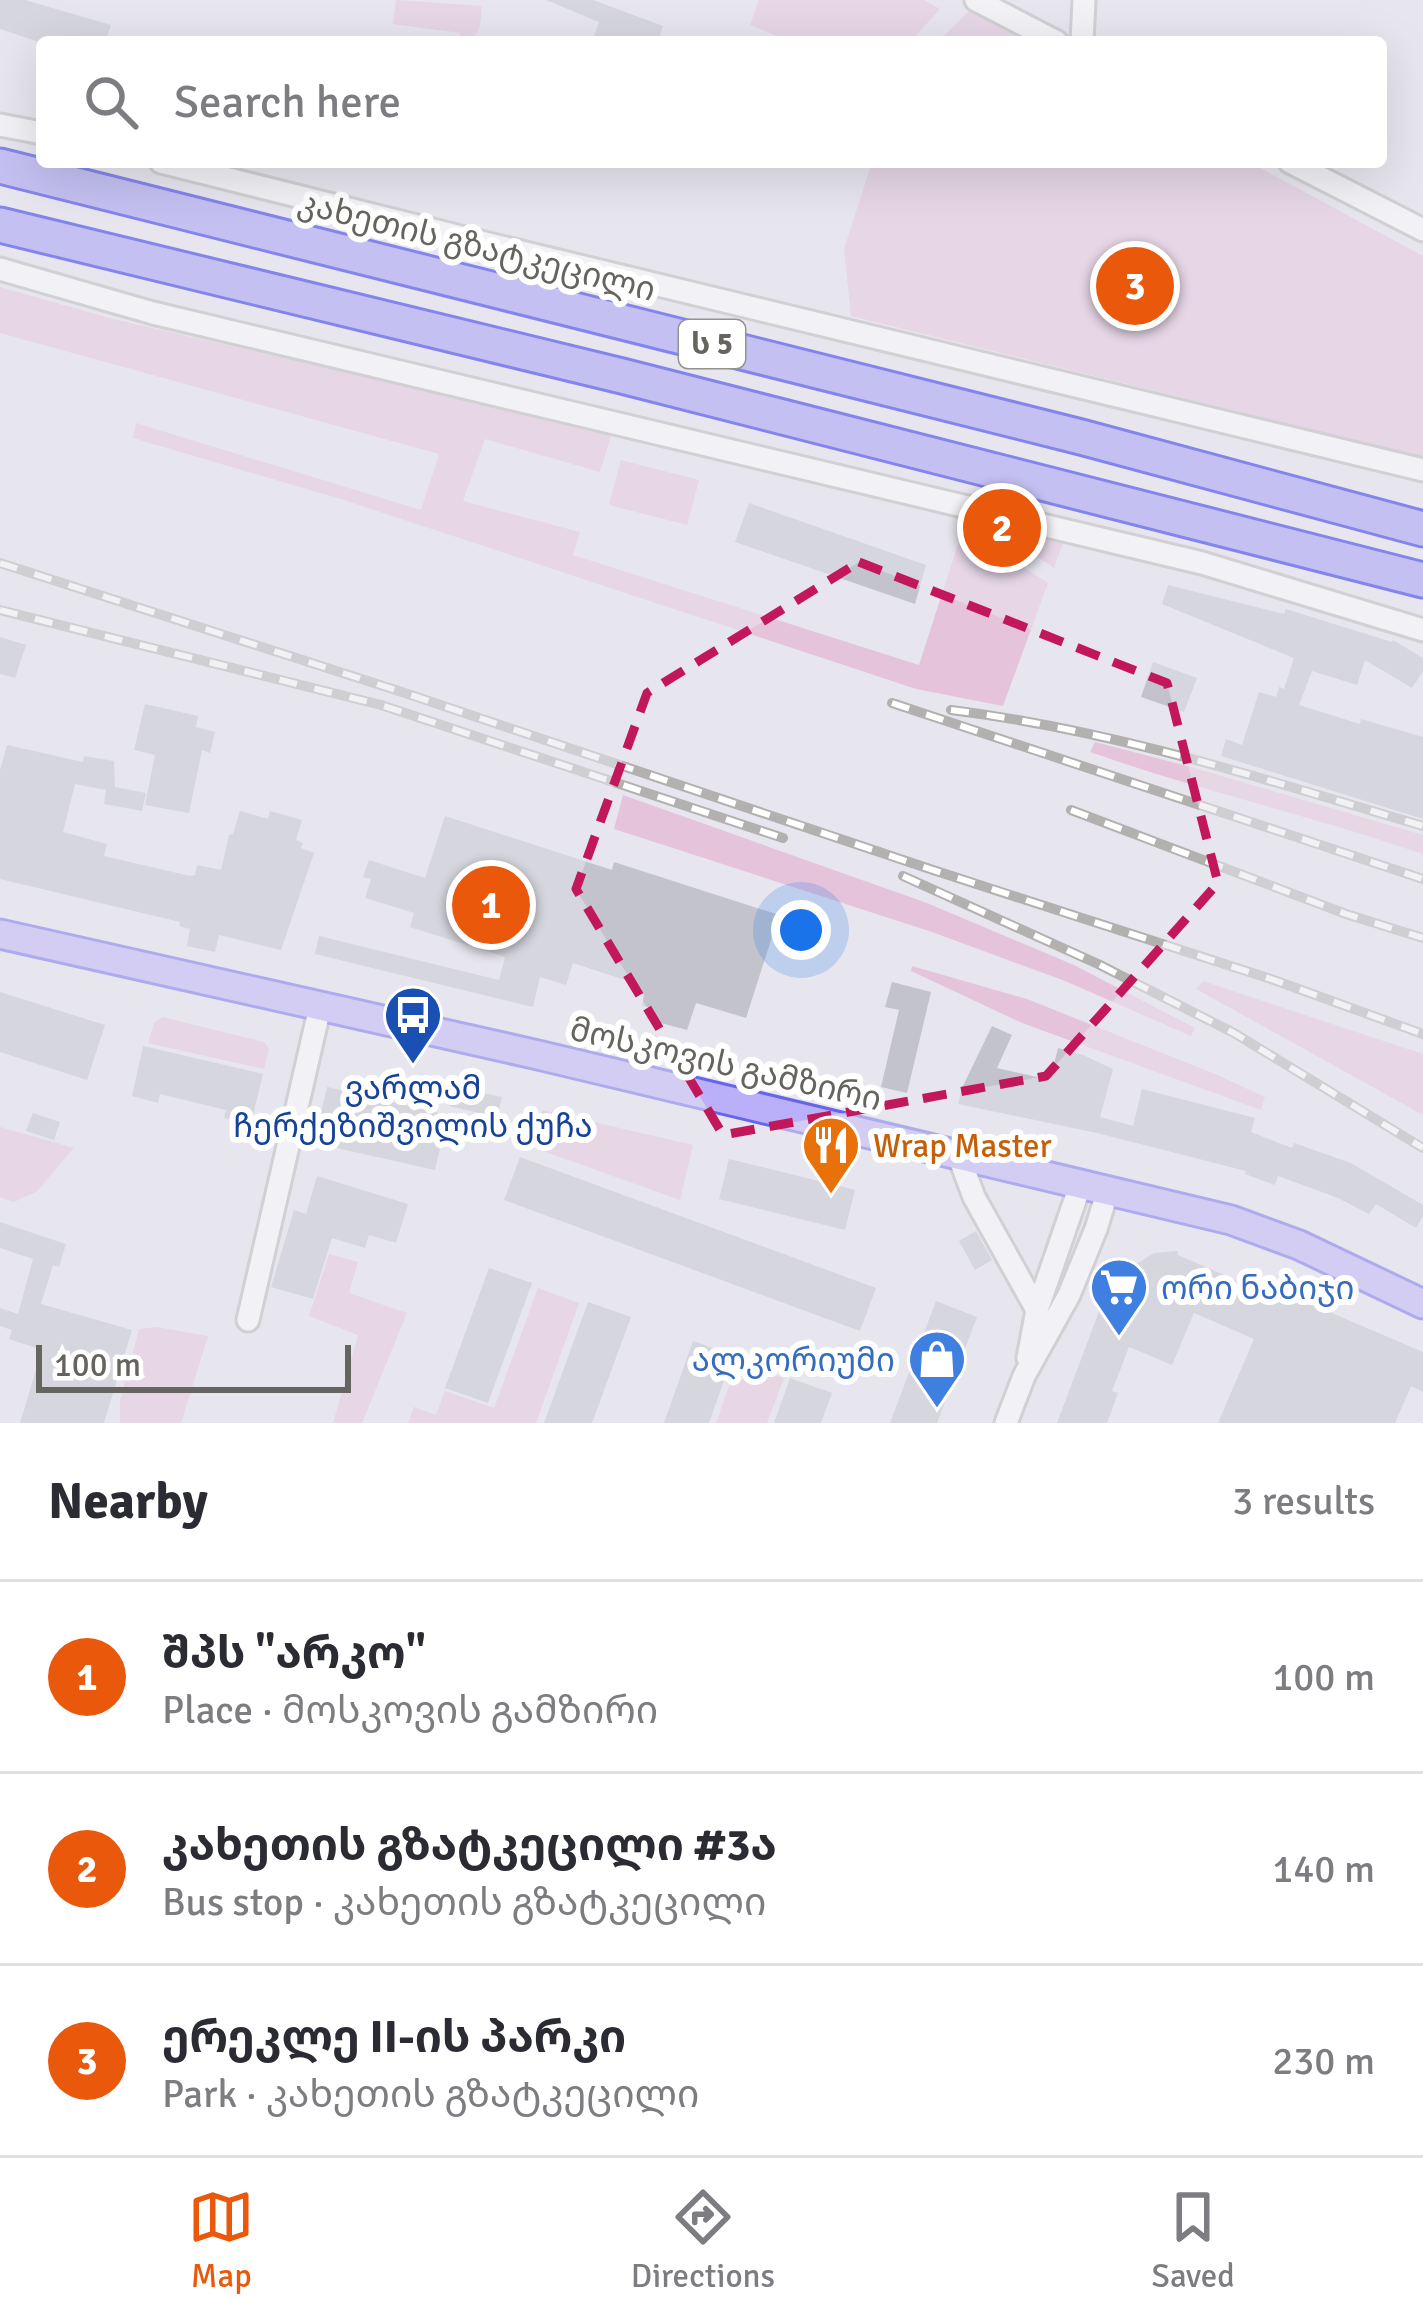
<!DOCTYPE html>
<meta charset="utf-8">
<style>
body{margin:0;font-family:Signika,"Noto Sans Georgian",sans-serif;background:#f7f7f7;color:#2b2b33}
.scale{position:absolute;left:36px;bottom:30px;width:315px;box-sizing:border-box;padding-left:12px;border:6px solid #66645e;border-top:0;font-size:33px;line-height:42px;white-space:nowrap;color:#66645e;-webkit-text-stroke:9px #fff;paint-order:stroke}
.you{position:absolute;left:801px;top:930px;width:42px;height:42px;margin:-30px;border:9px solid #fff;border-radius:50%;background:#1a73e8;box-shadow:0 0 0 18px #1a73e833}
.badge{display:grid;place-items:center;width:78px;height:78px;border-radius:50%;background:#ea580c;color:#fff;font-size:39px;font-weight:700}
.pin{position:absolute;translate:-50% -50%;border:6px solid #fff;box-shadow:0 3px 12px #0006}
.list{margin:0;padding:0;list-style:none}
h2{display:flex;justify-content:space-between;align-items:center;height:156px;margin:0;padding:0 48px;font-size:51px}
h2 small{font-size:39px;font-weight:400;color:#7c7c81}
.list li{display:grid;grid-template-columns:78px 1fr auto;gap:36px;align-items:center;box-sizing:border-box;height:192px;padding:0 48px;border-top:3px solid #e1e1e2}
.list b{display:block;font-size:45px;white-space:nowrap}
.list p{margin:0;font-size:39px;white-space:nowrap;color:#7c7c81}
.list em{font-size:39px;font-style:normal;color:#7c7c81}
.icon{flex:none;width:66px;height:66px;fill:none;stroke:currentColor;stroke-width:2;stroke-linecap:round;stroke-linejoin:round}
.map{position:relative;flex:none;width:1423px;height:1423px;overflow:hidden}
.search{position:absolute;background:#fff;box-shadow:0 12px 48px #0002;left:36px;right:36px;top:36px;height:132px;display:flex;align-items:center;gap:30px;box-sizing:border-box;padding:0 42px;border-radius:12px;color:#7c7c81;font-size:45px}
.sheet{height:732px;background:#fff}
nav{display:flex;justify-content:space-around;align-items:center;box-sizing:border-box;height:168px;border-top:3px solid #e1e1e2;background:#fff;font-size:33px;color:#7c7c81}
nav a{display:grid;justify-items:center;gap:6px}
nav .on{color:#ea580c}
.map>svg:first-child{display:block}
.green{fill:#e5c4db}
.building{fill:#c2c3cb}
.lines{fill:none;stroke-linecap:round;stroke-linejoin:round}
.minor-casing{stroke:#b5b5af;stroke-width:27}
.major-casing{stroke:#6765ea;stroke-width:33}
.highway-casing{stroke:#0d11e8;stroke-width:39}
.minor{stroke:#fff;stroke-width:21}
.major{stroke:#bab0fa;stroke-width:27}
.highway{stroke:#9995f7;stroke-width:33}
.rail-casing{stroke:#b2b1b0;stroke-width:10}
.rail{stroke:#fff;stroke-width:6;stroke-dasharray:18;stroke-linecap:butt}
.marked{fill:none;stroke:#c2185b;stroke-width:9;stroke-dasharray:24 15;stroke-linejoin:round}
.labels{text-anchor:middle;stroke-width:12;stroke-linejoin:round;paint-order:stroke}
.shield{fill:#fff;stroke:#94928e;stroke-width:3}
.shield-label{font-size:30px;font-weight:bold;fill:#66645e}
.street-label{font-size:33px;fill:#66645e;stroke:#fff}
.transit-label{font-size:33px;fill:#164399;stroke:#fff}
.food-label{font-size:33px;fill:#c56008;stroke:#fff;text-anchor:start}
.shop-label{font-size:33px;fill:#366cbe;stroke:#fff;text-anchor:start}
</style>
<div class="map">
<svg width="1423" height="1423" viewBox="0 0 1423 1423">
<rect width="100%" height="100%" fill="#e7e6ef"/>
<path class="green" d="M396,0L481,6C482,22 480,42 460,42V33L393,24Z
M759,0H924L940,9L910,42H791L750,25Z
M969,11L1027,42H937Z
M872,162H1249L1423,256V457L851,316L844,249Z
M0,287L113,319L612,433L600,472L485,439L463,501L580,532L573,555L919,665L958,544L1023,567L1048,583L1003,706L916,689L344,500L133,438L136,423L421,510L439,454L0,333Z
M621,460L699,480L687,525L609,505Z
M944,510L1064,540L1054,568L1032,553L961,535L965,521L935,513Z
M1095,742L1191,767L1423,835V854C1313,816 1200,791 1090,752Z
M623,795L927,903L1074,965L1195,1028L1191,1036L1065,981L932,932L614,829Z
M912,966L1027,999L1215,1074L1265,1097L1261,1110L1022,1023L911,971Z
M1203,981L1423,1054V1115L1196,989Z
M162,1017L264,1042L269,1049L264,1069L148,1043L154,1023Z
M542,1110L693,1145L680,1200L529,1146Z
M0,1127L74,1148L36,1192L14,1202L0,1197Z
M329,1254L358,1262L349,1293L407,1313L362,1423H333L358,1335L309,1316Z
M538,1288L579,1303L536,1423H408L414,1407L436,1415L445,1391L494,1408Z
M157,1327L208,1336L181,1423H120V1400L139,1329Z
M738,1361L784,1378L767,1423H716Z"/>
<path class="building" d="M0,0H25L111,25L105,42H39L0,29Z
M546,0H593L663,26L658,42H592L599,22Z
M749,503L926,565L915,604L735,542Z
M1168,585L1284,614L1286,609L1392,642L1393,640L1423,658V671L1412,688L1365,660L1357,685L1312,671L1299,705L1360,724L1361,719L1423,737V819L1221,756L1226,739L1242,745L1259,692L1276,697L1279,687L1284,689L1294,658L1162,604Z
M0,637L26,645L15,678L0,674Z
M1153,662L1197,678L1184,712L1141,697Z
M145,704L198,716L196,727L215,732L210,753L202,750L189,813L145,805L155,755L134,750Z
M7,745L83,762L84,756L114,761L115,787L146,793L142,811L104,804L106,790L75,784L63,832L107,844L104,856L190,876L195,875L197,865L221,870L229,835L233,834L240,811L268,819L270,811L302,820L296,840L303,843L301,848L314,853L281,950L219,935L215,952L187,946L190,929L179,926L180,922L0,879V770Z
M445,816L612,870L614,862L779,915L746,1018L696,1003L687,1030L646,1019L648,1007L642,1006L644,994L635,993L637,984L573,963L566,985L540,977L533,1007L315,954L319,936L499,980L505,957L410,927L414,913L365,898L371,879L363,877L369,860L425,878Z
M892,982L931,992L907,1093L881,1087L899,1010L885,1007Z
M0,992L105,1025L87,1080L0,1052Z
M992,1026L1012,1035L997,1068L1050,1080L1058,1048L1083,1055L1113,1069L1100,1117L1133,1126L1142,1089L1255,1118L1251,1132L1292,1148L1294,1143L1351,1163L1423,1205V1216L1416,1228L1376,1204L1369,1214L1338,1198L1278,1176L1275,1185L1245,1174L1246,1171L1097,1133L958,1104L962,1088Z
M143,1046L263,1074L251,1124L224,1118L226,1110L160,1094L158,1103L132,1096Z
M327,1087L448,1115L435,1170L314,1143Z
M453,1087L502,1097L497,1117L449,1106Z
M33,1113L60,1122L54,1140L26,1131Z
M520,1157L876,1288L860,1331L504,1200Z
M729,1159L855,1190L845,1230L719,1199Z
M317,1176L408,1204L396,1243L369,1235L365,1248L332,1238L313,1299L271,1287L294,1210L306,1214Z
M0,1222L66,1244L59,1267L53,1265L41,1304L132,1330L104,1423H20L42,1350L9,1339L12,1330L0,1326V1308L18,1314L33,1259L0,1248Z
M976,1231L992,1260L975,1270L959,1241Z
M1178,1251V1255L1289,1303L1292,1296L1423,1352V1392L1411,1386L1395,1423H1218L1254,1339L1194,1313L1172,1365L1129,1347L1112,1391L1118,1393L1107,1423H1057L1106,1293L1118,1276L1154,1253Z
M489,1268L532,1283L488,1403L445,1388Z
M936,1301L977,1317L937,1423H890Z
M588,1302L631,1317L592,1423H544Z
M693,1341L733,1355L709,1423H664Z
M790,1378L832,1393L821,1423H774Z"/>
<g class="lines">
<defs>
<path id="minor" d="M976,0L1057,42
M1082,42L1084,0
M0,125L42,133
M161,162L501,247L1423,470
M1290,162L1423,230
M0,269L153,313L1202,563L1423,630
M958,1154L974,1197L1037,1310
M248,1320L320,1007
M1028,1358L1037,1310L1081,1183
M1006,1423L1024,1376L1069,1295L1096,1229L1108,1190"/>
<path id="major" d="M0,934L538,1055L1231,1220L1299,1245L1423,1304"/>
<path id="highway" d="M0,166L1081,437L1423,529
M0,225L622,376L1423,580"/>
</defs>
<use href="#minor" class="minor-casing"/>
<use href="#major" class="major-casing"/>
<use href="#highway" class="highway-casing"/>
<use href="#minor" class="minor"/>
<use href="#major" class="major"/>
<use href="#highway" class="highway"/>
<defs>
<path id="rail" d="M0,563L402,692L930,869L1271,979L1423,1034
M0,610L381,705L783,838
M892,703L1423,879
M951,710C1113,730 1267,780 1423,826
M1071,810L1346,914L1423,938
M903,876L1098,964L1234,1033L1423,1148"/>
</defs>
<use href="#rail" class="rail-casing"/>
<use href="#rail" class="rail"/>
</g>
<path d="M0 0H1423V1423H0ZM859,562L1167,683L1218,883L1046,1076L723,1135L576,889L647,693Z" fill="#e7e6ef" fill-opacity=".55" fill-rule="evenodd"/>
<path class="marked" d="M859,562L1167,683L1218,883L1046,1076L723,1135L576,889L647,693Z"/>
<defs>
<symbol id="bus-pin" viewBox="-11 -11 22 30"><path d="M0 17L-7.5 6A9.5 9.5 0 1 1 7.5 6Z" fill="#1a4fb4" stroke="#fff"/><path d="M-5-6H5V4H4V6H2V4H-2V6H-4V4H-5ZM-3.5-4V0h7V-4ZM-3.5 1.2v1.5H-2V1.2ZM2 1.2v1.5H3.5V1.2Z" fill="#fff"/></symbol>
<symbol id="restaurant-pin" viewBox="-11 -11 22 30"><path d="M0 17L-7.5 6A9.5 9.5 0 1 1 7.5 6Z" fill="#e8710a" stroke="#fff"/><path d="M-5-6h1v4h1v-4h1v4h1v-4h1v5L-1.5 .5V6h-2V.5L-5-1ZM5-6V6H3V1.5H1.5Q1.5-4 5-6Z" fill="#fff"/></symbol>
<symbol id="supermarket-pin" viewBox="-11 -11 22 30"><path d="M0 17L-7.5 6A9.5 9.5 0 1 1 7.5 6Z" fill="#3f7fe0" stroke="#fff"/><path d="M-6-5.5h2.5l.6 2H6L4.5 2H-2.5L-4.4-4H-6ZM-1.5 3.2a1.3 1.3 0 1 0 .1 0ZM3 3.2a1.3 1.3 0 1 0 .1 0Z" fill="#fff"/></symbol>
<symbol id="shop-pin" viewBox="-11 -11 22 30"><path d="M0 17L-7.5 6A9.5 9.5 0 1 1 7.5 6Z" fill="#3f7fe0" stroke="#fff"/><path d="M-5-2.5h2.3a2.7 3.5 0 0 1 5.4 0H5L5.5 6h-11ZM-1.5-2.5h3a1.5 2.3 0 0 0-3 0Z" fill="#fff"/></symbol>
</defs>
<g fill-rule="evenodd">
<use href="#bus-pin" x="380" y="982" width="66" height="90"/>
<use href="#restaurant-pin" x="798" y="1112" width="66" height="90"/>
<use href="#supermarket-pin" x="1086" y="1254" width="66" height="90"/>
<use href="#shop-pin" x="904" y="1326" width="66" height="90"/>
</g>
<g class="labels">
<rect class="shield" x="679" y="320" width="66" height="48" rx="9"/>
<g class="shield-label">
<text x="712" y="354">ს 5</text>
</g>
<g class="street-label">
<text transform="translate(477 245) rotate(14)" y="12">კახეთის გზატკეცილი</text>
<text transform="translate(726 1063) rotate(13)" y="12">მოსკოვის გამზირი</text>
</g>
<g class="transit-label">
<text x="413" y="1099">ვარლამ<tspan x="413" dy="38">ჩერქეზიშვილის ქუჩა</tspan></text>
</g>
<g class="food-label">
<text x="873" y="1157">Wrap Master</text>
</g>
<g class="shop-label">
<text x="1161" y="1299">ორი ნაბიჯი</text>
<text x="895" y="1371" text-anchor="end">ალკორიუმი</text>
</g>
</g>
</svg>
<div class="scale">100 m</div>
<div class="you"></div>
<div class="pin badge" style="left:491px;top:905px">1</div>
<div class="pin badge" style="left:1002px;top:528px">2</div>
<div class="pin badge" style="left:1135px;top:286px">3</div>
<div class="search"><svg class="icon" aria-label="search" viewBox="0 0 24 24"><circle cx="10" cy="10" r="6"/><path d="M15 15l6 6"/></svg>Search here</div>
</div>
<section class="sheet">
<h2>Nearby<small>3 results</small></h2>
<ul class="list">
<li><span class="badge">1</span><div><b>შპს &quot;არკო&quot;</b><p>Place · მოსკოვის გამზირი</p></div><em>100 m</em></li>
<li><span class="badge">2</span><div><b>კახეთის გზატკეცილი #3ა</b><p>Bus stop · კახეთის გზატკეცილი</p></div><em>140 m</em></li>
<li><span class="badge">3</span><div><b>ერეკლე II-ის პარკი</b><p>Park · კახეთის გზატკეცილი</p></div><em>230 m</em></li>
</ul>
</section>
<nav>
<a class="on"><svg class="icon" aria-label="map" viewBox="0 0 24 24"><path d="M3 6l6-2 6 2 6-2v14l-6 2-6-2-6 2zM9 4v14M15 6v14"/></svg>Map</a>
<a><svg class="icon" aria-label="directions" viewBox="0 0 24 24"><path d="M12 3l9 9-9 9-9-9zM9 14v-3h6M13 9l2 2-2 2"/></svg>Directions</a>
<a><svg class="icon" aria-label="saved" viewBox="0 0 24 24"><path d="M7 4h10v16l-5-4-5 4z"/></svg>Saved</a>
</nav>
